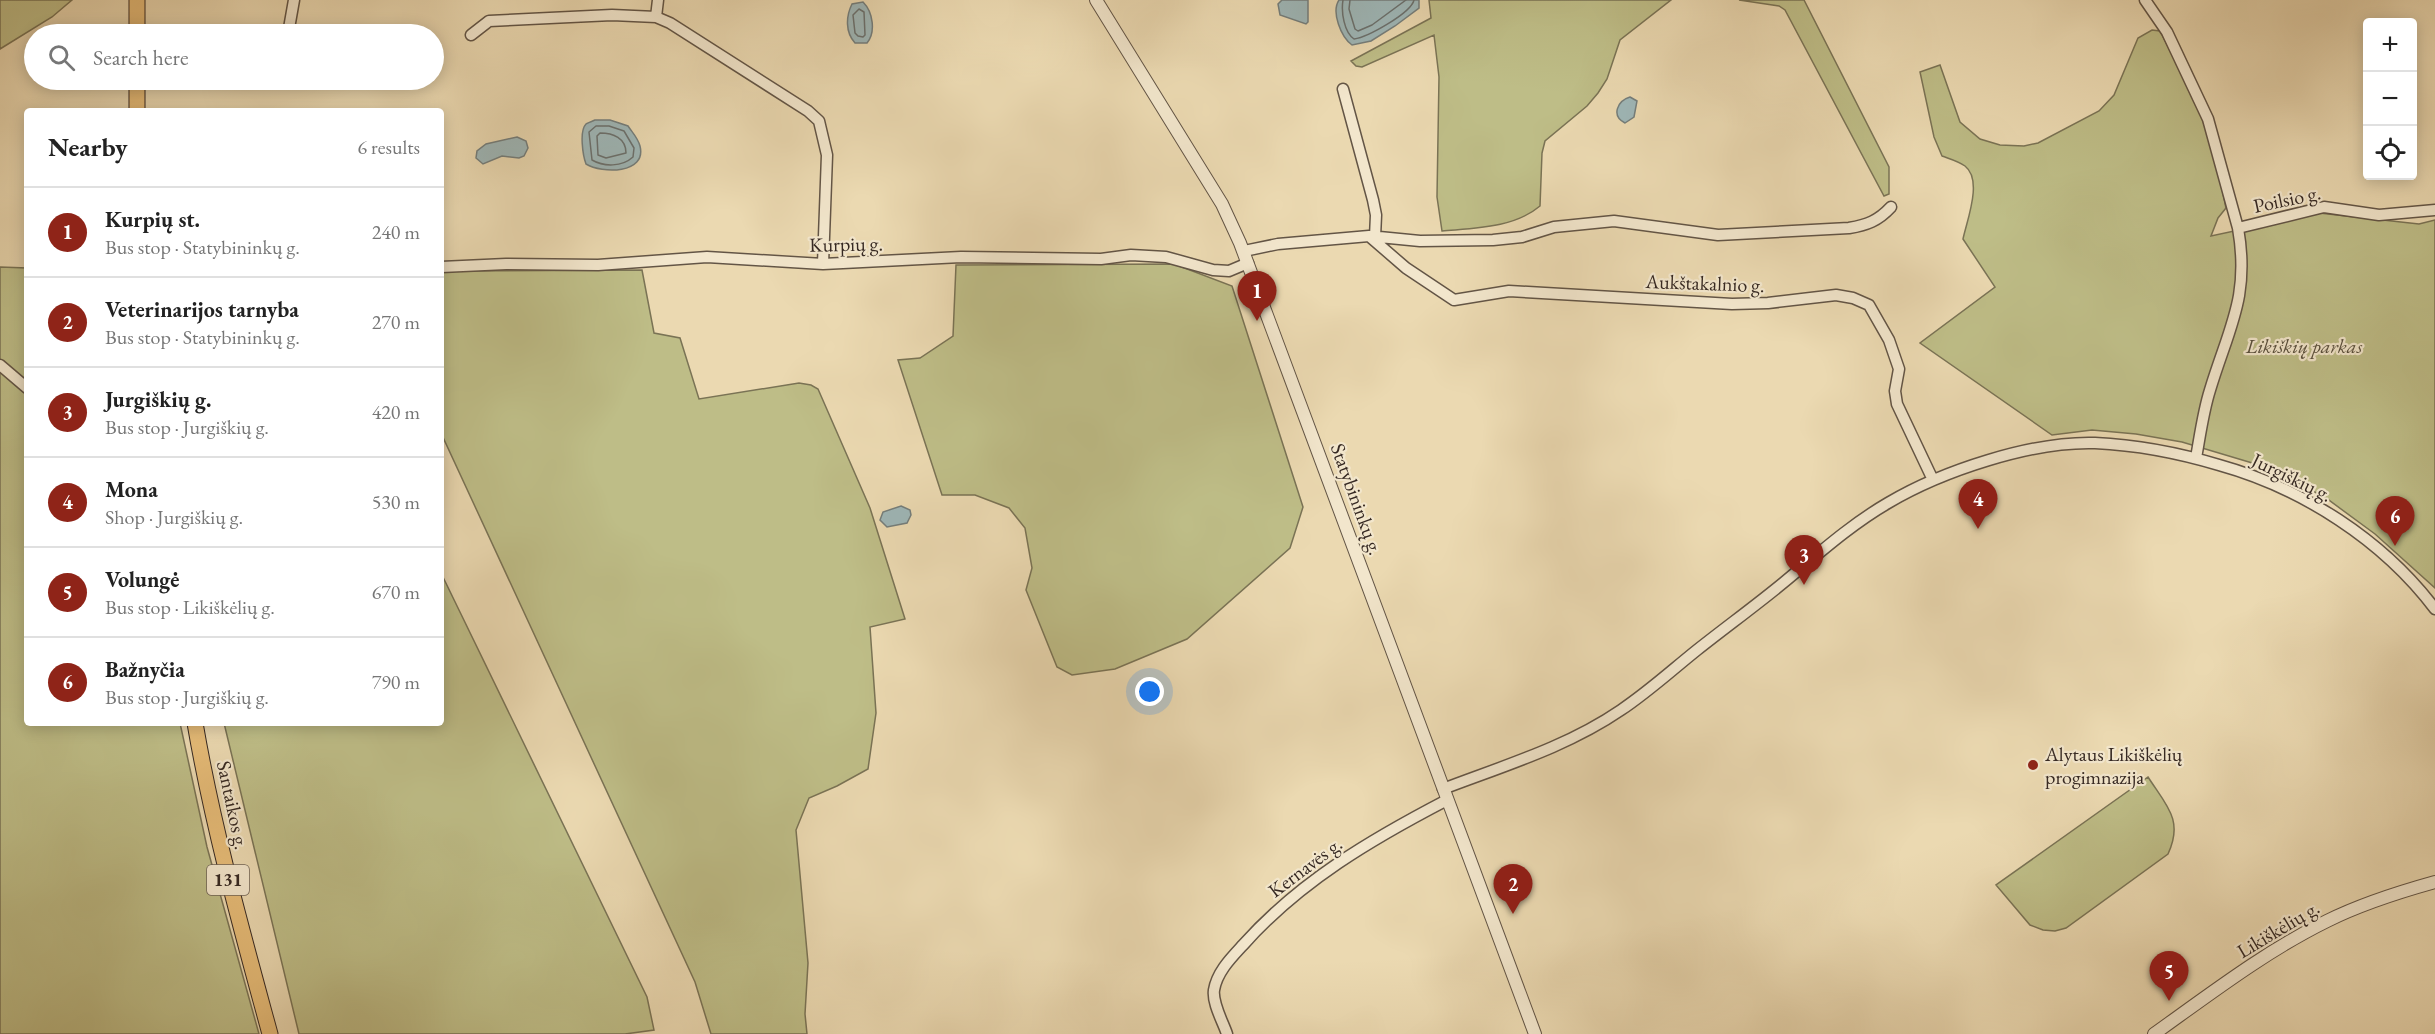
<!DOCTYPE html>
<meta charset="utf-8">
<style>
body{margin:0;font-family:"EB Garamond",serif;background:#f6f6f6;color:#222}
.controls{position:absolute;right:18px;top:18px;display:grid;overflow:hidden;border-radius:6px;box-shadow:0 3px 15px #0003}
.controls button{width:54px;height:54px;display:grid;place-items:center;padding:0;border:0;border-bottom:2px solid #e0e0e0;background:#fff;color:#222;font:30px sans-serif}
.you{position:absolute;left:1150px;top:692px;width:21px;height:21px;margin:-15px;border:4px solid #fff;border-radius:50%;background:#1a73e8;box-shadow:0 0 0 9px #1a73e833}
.badge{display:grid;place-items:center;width:39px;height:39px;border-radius:50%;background:#8f2418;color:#fff;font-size:20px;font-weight:700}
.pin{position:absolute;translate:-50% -50px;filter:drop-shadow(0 2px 3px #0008)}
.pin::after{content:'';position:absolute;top:32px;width:21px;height:18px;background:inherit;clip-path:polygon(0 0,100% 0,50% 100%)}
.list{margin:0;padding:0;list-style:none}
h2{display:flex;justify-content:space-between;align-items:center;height:78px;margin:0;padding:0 24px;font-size:26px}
h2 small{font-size:20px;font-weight:400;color:#767676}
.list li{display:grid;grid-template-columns:39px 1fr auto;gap:18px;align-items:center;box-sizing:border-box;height:90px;padding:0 24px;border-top:2px solid #e0e0e0}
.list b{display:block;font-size:22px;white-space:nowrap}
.list p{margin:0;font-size:20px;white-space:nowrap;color:#767676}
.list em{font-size:20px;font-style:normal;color:#767676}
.icon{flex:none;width:33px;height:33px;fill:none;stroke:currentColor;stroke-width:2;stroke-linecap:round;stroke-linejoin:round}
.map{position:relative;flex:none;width:2435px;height:1034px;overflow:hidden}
.search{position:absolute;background:#fff;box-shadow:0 3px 15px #0003;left:24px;top:24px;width:420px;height:66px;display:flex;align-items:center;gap:15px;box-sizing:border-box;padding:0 21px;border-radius:33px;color:#767676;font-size:22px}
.panel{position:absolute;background:#fff;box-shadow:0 3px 15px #0003;left:24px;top:108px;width:420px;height:618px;border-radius:6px}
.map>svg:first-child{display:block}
.green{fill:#bebd87;stroke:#7a7355;stroke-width:1.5}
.water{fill:#9eb7b8;stroke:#747e7c;stroke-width:1.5}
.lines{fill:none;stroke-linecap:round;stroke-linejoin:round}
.shore{stroke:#6a706e;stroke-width:1.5}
.minor-casing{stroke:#635546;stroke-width:13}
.tertiary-casing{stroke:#635546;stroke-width:14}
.primary-casing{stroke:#362923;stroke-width:17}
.minor{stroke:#f2e6cc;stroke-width:10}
.tertiary{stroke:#f2e6cc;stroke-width:12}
.primary{stroke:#e6bc78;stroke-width:15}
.poi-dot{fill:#8f2418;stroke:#f2e6cc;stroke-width:2}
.labels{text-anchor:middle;stroke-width:4.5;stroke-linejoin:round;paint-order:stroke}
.shield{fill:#f2e6cc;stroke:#6e6256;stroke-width:1.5}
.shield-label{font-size:18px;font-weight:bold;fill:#362923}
.street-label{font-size:20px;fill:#362923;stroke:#f2e6cc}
.park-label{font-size:20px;font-style:italic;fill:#584e3c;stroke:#f2e6cc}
.poi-label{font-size:20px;fill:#362923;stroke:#f2e6cc;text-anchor:start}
</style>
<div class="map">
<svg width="2435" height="1034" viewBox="0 0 2435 1034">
<rect width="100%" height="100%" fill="#ebd9b1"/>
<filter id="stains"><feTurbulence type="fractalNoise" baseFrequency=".00333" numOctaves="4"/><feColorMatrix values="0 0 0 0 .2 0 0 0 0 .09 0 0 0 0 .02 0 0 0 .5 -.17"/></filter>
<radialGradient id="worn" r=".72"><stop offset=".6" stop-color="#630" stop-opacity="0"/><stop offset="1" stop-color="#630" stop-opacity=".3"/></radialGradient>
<path class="green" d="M0,0H72L52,17L0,49Z
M1429,0H1671L1620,40L1607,79L1598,93L1587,106L1545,141L1542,153L1540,206C1514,228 1475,228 1442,231L1437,197L1439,77L1434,35L1362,67L1356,66L1351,61L1431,18Z
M1739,0H1804L1889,167V194L1884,196L1785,10L1779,6Z
M2152,30L2160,31L2196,101L2216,159L2226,208L2218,218L2211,236L2319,213L2419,224L2435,220V588L2375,534L2326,498L2269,468L2182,442L2136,434L2092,430L2052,435L1920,343L1995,287L1963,239C1967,220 1983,180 1965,166C1958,161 1950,159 1942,156L1934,137L1920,72L1940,65L1960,122L1980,139L2000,145L2024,146L2038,143L2099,111L2114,95L2138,38Z
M1174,264L1232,286L1303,507L1290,548L1187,639L1115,669L1072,675L1057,667L1026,590L1032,568L1025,528L1009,508L975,495H942L898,360L920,358L953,336L956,265Z
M0,267L27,268V723H180L207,847L259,1034H0Z
M642,270L654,333L680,338L699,399L799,383L811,385L818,389L870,508L905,619L870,627L876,713L868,769L837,786L809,798L796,830L808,963L805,1014L807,1034H711L695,982L441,433V271Z
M441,573L647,997L654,1030L625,1034H299L224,723H441Z
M2148,777C2166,805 2184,820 2168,854L2066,928L2055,931L2043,930L2030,925L1996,885Z"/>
<path class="water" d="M1282,0H1308V22L1306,24L1280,15L1278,4Z
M1339,0H1419V8L1395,26L1371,41L1352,45C1341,37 1331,12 1339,0Z
M863,2C873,12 876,32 867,43H855C845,32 846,16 852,4Z
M1630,97L1637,101L1634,117L1625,123C1611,116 1617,101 1630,97Z
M595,120H610L628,126C632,132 638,138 640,146C647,174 602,174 586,164C583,156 579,131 586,124C587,123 593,121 595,120Z
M517,137L526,141L528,148L524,156L519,158L502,156L483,164L476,158L477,151L486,144Z
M901,506L910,510L911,515L907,523L887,527L880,520L883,512Z"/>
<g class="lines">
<path class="shore" d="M1343,0C1341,12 1344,32 1354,39C1368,37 1411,13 1414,0
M1350,0L1349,9L1355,29L1358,31L1372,25L1406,0
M859,9L864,12L865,35L863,37L858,36L855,33L853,15Z
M596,126H609L624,131L634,148L633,157C622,167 604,167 592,160L589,132Z
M600,133C613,133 626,138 626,153L606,158L598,155L597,136Z"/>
<defs>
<path id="minor" d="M2145,0L2167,32L2208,119L2238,228
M656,17L658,0
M288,34L294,0
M471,35L489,21L612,15L656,17L670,23L808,111L819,121L827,155L823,264
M1343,89L1373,200L1376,215L1375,237
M1369,236L1406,268L1454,300L1509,291L1732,304L1768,303L1836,295L1853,298L1869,305L1889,340L1899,369L1895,391L1897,404L1933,480
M1244,251L1278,244L1369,236L1420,241L1493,240L1522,237L1554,227L1614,221L1718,235L1849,228C1867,225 1878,221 1891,207
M441,267L506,264L598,265L707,257L823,264L961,257L1101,259L1131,255L1166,257L1213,270L1229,271L1248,263
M0,365L27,388
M2196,458C2200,436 2203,412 2210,390C2229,327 2250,297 2238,228L2324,207L2379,215L2435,210
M1443,789C1503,766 1567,747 1621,710C1648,692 1672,670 1697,650C1726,627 1755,606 1783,583C1817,555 1850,525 1888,503C1942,471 2032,441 2095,443C2138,445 2179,453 2219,465C2302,488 2383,540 2435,609
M1227,1034C1223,1022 1212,1003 1214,990C1217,972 1231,958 1243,945C1300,881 1372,839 1447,800"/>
<path id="tertiary" d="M1096,0L1222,204L1240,243L1535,1034
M2154,1034C2210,994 2266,951 2327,921C2361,904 2399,892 2435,882"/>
<path id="primary" d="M137,34V0
M137,80V111
M195,723C213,828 242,931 270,1034"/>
</defs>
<use href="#minor" class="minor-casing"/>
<use href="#tertiary" class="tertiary-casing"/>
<use href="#primary" class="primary-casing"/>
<use href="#minor" class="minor"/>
<use href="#tertiary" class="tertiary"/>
<use href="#primary" class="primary"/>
</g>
<circle class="poi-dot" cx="2033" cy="765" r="6"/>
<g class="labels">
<rect class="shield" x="207" y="865" width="42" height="30" rx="4.5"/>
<g class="shield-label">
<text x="228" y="886">131</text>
</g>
<g class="street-label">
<text transform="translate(2287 199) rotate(-12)" y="7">Poilsio g.</text>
<text transform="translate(846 244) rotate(-1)" y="7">Kurpių g.</text>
<text transform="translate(1705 283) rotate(2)" y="7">Aukštakalnio g.</text>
<text transform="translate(2292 477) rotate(26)" y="7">Jurgiškių g.</text>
<text transform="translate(1357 499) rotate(70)" y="7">Statybininkų g.</text>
<text transform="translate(233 805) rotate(78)" y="7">Santaikos g.</text>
<text transform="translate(1305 867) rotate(-37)" y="7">Kernavės g.</text>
<text transform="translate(2278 929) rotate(-31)" y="7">Likiškėlių g.</text>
</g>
<g class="park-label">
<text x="2304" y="353">Likiškių parkas</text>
</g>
<g class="poi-label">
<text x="2045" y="761">Alytaus Likiškėlių<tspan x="2045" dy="23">progimnazija</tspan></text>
</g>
</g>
<rect width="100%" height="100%" filter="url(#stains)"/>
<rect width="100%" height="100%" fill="url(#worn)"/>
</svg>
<div class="controls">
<button>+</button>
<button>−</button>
<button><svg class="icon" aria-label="locate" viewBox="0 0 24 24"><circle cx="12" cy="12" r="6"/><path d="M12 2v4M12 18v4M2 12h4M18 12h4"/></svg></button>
</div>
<div class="you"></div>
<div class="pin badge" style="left:1257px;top:321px">1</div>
<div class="pin badge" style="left:1513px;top:914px">2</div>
<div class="pin badge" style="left:1804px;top:585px">3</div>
<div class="pin badge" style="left:1978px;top:529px">4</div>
<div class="pin badge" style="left:2169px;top:1001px">5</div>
<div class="pin badge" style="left:2395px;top:546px">6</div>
<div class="search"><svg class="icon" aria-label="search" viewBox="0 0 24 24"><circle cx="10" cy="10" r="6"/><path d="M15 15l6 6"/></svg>Search here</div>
<section class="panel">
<h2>Nearby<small>6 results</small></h2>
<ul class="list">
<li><span class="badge">1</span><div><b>Kurpių st.</b><p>Bus stop · Statybininkų g.</p></div><em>240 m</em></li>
<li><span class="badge">2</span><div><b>Veterinarijos tarnyba</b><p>Bus stop · Statybininkų g.</p></div><em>270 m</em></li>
<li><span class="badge">3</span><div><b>Jurgiškių g.</b><p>Bus stop · Jurgiškių g.</p></div><em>420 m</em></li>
<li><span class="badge">4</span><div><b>Mona</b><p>Shop · Jurgiškių g.</p></div><em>530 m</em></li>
<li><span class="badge">5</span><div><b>Volungė</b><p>Bus stop · Likiškėlių g.</p></div><em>670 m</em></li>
<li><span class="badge">6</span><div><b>Bažnyčia</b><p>Bus stop · Jurgiškių g.</p></div><em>790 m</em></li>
</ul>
</section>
</div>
